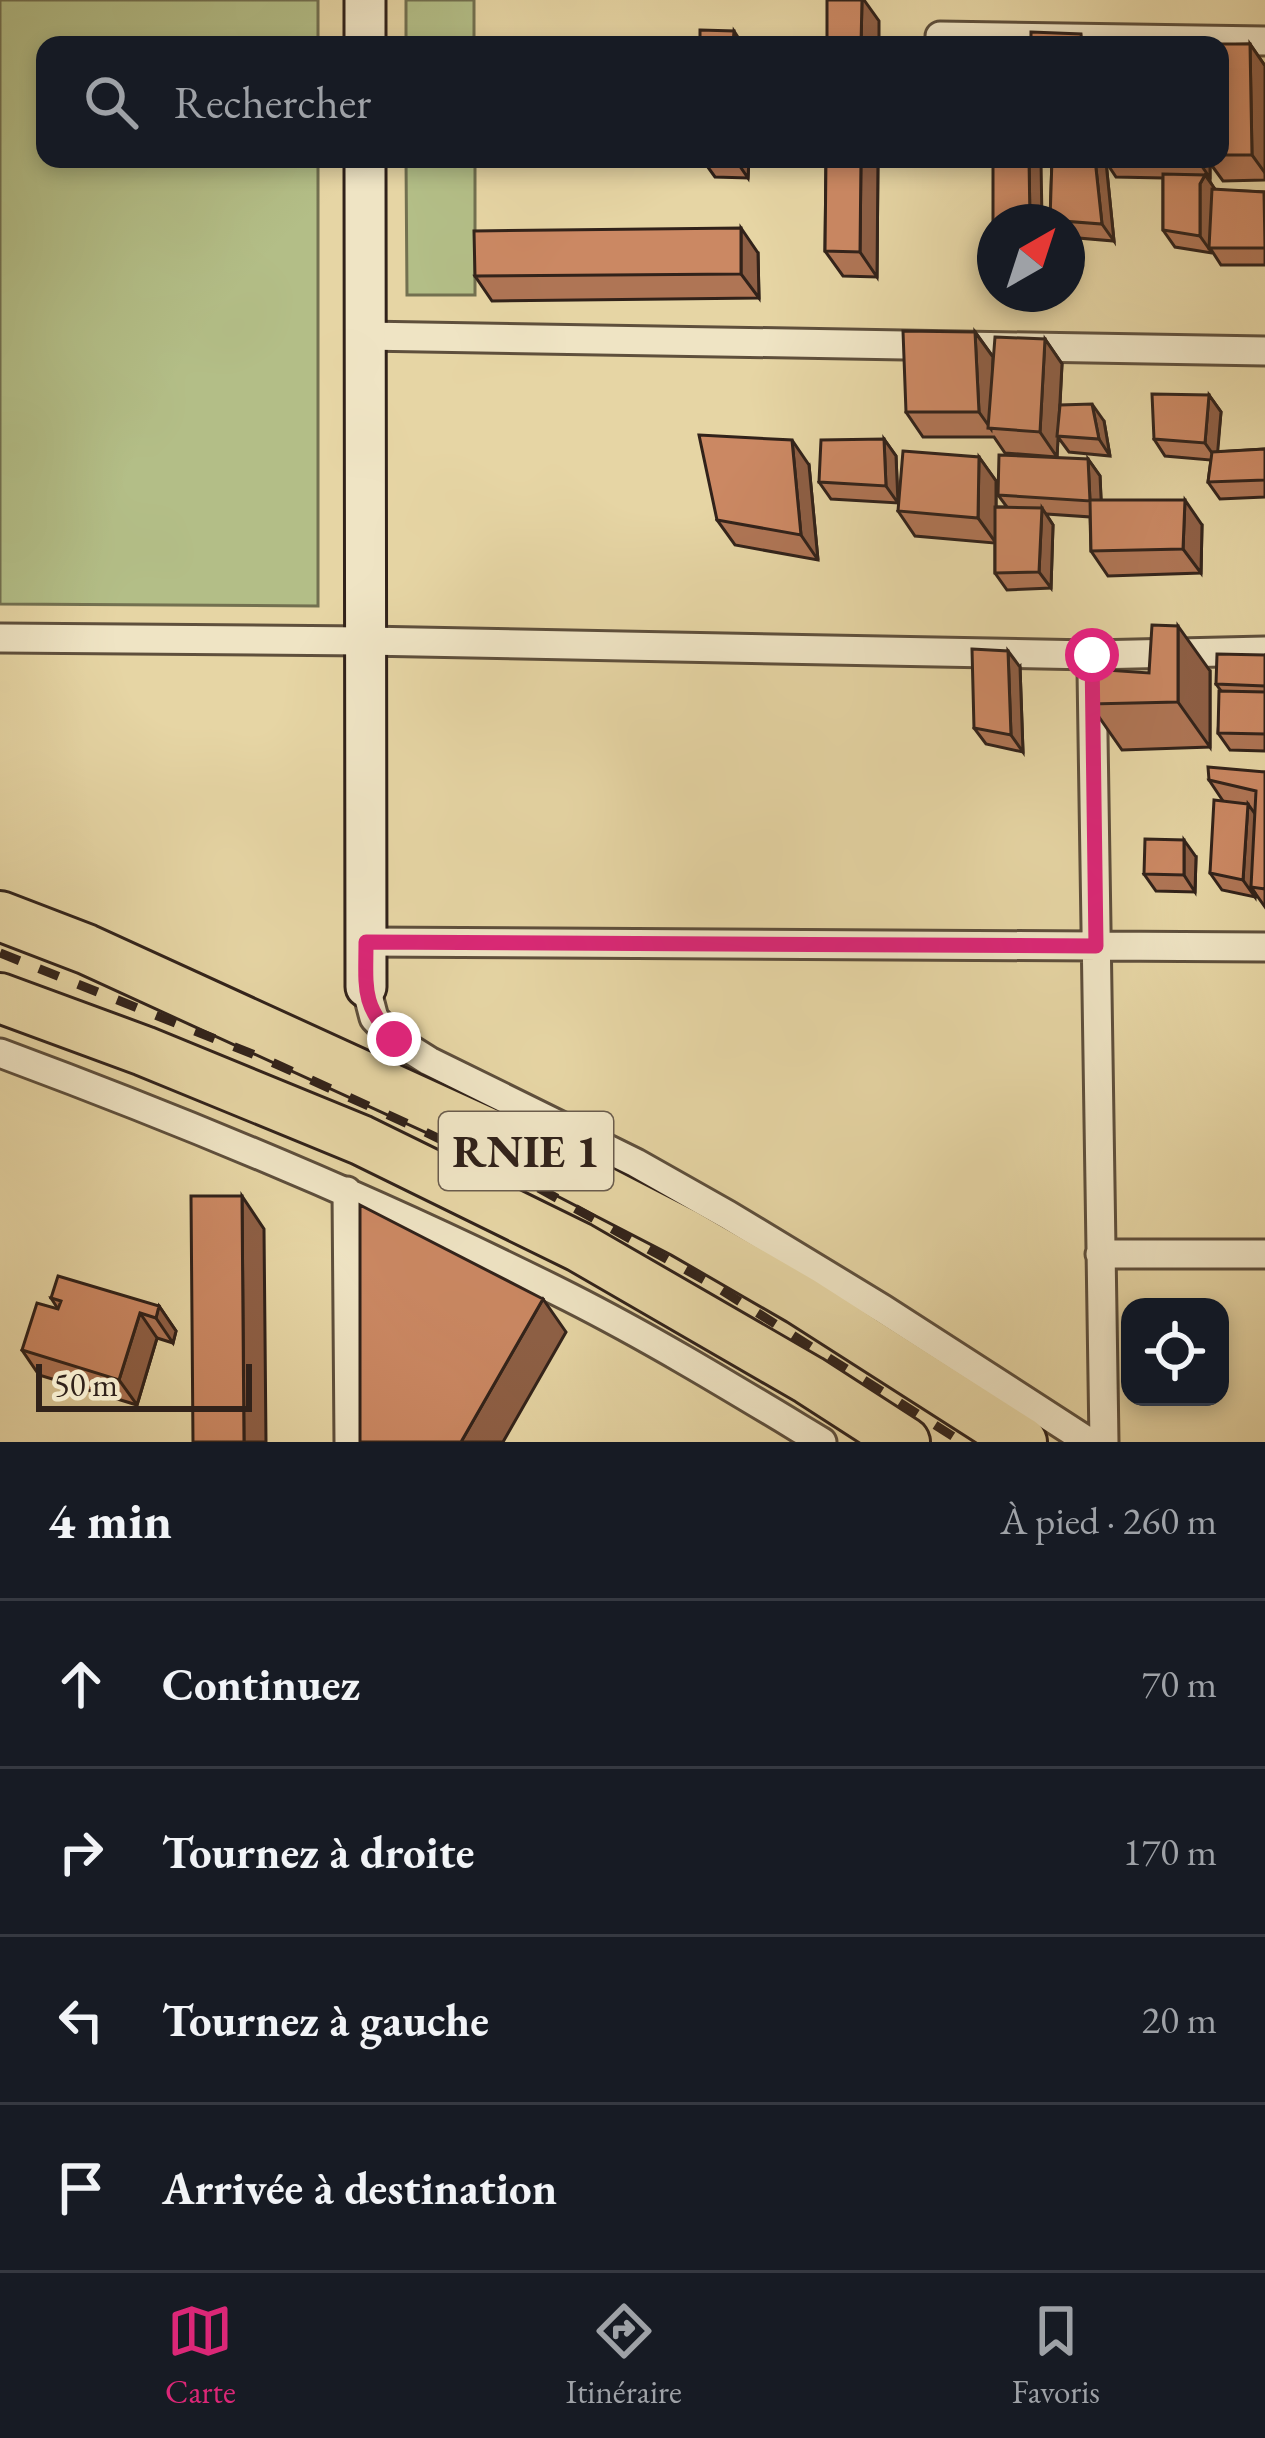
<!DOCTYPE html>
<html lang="fr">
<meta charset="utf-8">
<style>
body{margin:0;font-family:"EB Garamond",serif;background:#20242c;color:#f1f3f6}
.controls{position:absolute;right:36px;bottom:36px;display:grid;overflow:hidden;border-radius:24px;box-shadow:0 6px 18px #0003}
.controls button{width:108px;height:108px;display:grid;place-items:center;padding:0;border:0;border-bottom:3px solid #363941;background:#171b24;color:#f1f3f6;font:60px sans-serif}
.compass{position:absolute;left:977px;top:204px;width:108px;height:108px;border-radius:50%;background:#171b24;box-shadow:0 6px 18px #0003;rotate:39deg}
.scale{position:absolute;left:36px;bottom:30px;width:216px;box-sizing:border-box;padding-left:12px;border:6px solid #31221a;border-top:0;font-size:33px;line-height:42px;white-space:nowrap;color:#31221a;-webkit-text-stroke:9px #efe4c4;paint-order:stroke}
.stop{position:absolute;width:36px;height:36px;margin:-27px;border:9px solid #db2777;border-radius:50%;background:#fff}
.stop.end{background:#db2777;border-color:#fff;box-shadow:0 3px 12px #0008}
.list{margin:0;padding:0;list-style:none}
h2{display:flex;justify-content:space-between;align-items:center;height:156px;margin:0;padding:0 48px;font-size:51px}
h2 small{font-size:39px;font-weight:400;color:#9ea1a6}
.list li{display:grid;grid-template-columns:78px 1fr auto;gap:36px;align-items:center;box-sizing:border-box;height:168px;padding:0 48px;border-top:3px solid #363941}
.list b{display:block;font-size:45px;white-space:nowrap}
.list em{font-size:39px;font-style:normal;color:#9ea1a6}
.icon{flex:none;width:66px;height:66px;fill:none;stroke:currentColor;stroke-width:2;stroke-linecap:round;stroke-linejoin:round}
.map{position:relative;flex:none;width:1265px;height:1442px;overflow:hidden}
.search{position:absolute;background:#171b24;box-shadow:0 6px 18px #0003;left:36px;right:36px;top:36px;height:132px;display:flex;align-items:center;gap:30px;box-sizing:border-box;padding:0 42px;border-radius:24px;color:#9ea1a6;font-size:45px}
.sheet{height:828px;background:#171b24}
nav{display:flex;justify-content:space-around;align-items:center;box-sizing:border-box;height:168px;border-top:3px solid #363941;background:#171b24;font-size:33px;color:#9ea1a6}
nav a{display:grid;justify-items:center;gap:6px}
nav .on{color:#db2777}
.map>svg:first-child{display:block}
.garden{fill:#b3be87;stroke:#727050;stroke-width:3}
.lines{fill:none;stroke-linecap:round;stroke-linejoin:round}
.street-casing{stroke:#5e4f3c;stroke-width:33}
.secondary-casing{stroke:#31221a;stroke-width:45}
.highway-casing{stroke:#31221a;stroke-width:54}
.street{stroke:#efe4c4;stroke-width:27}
.secondary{stroke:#efe4c4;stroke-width:39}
.highway{stroke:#e6d5a4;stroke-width:48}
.rail{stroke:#31221a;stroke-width:9;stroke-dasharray:21 21;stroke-linecap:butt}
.wall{fill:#af7555;stroke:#31221a;stroke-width:3}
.shaded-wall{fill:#8e5f45;stroke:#31221a;stroke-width:3}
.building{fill:#cb8863;stroke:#31221a;stroke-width:3}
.route{stroke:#db2777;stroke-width:15}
.labels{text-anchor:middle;stroke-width:10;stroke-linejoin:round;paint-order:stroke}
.shield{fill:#efe4c4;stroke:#6a5c4d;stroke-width:3}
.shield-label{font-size:45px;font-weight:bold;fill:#31221a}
</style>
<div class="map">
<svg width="1265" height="1442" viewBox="0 0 1265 1442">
<rect width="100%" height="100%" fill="#e6d5a4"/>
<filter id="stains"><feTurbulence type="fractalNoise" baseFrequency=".00167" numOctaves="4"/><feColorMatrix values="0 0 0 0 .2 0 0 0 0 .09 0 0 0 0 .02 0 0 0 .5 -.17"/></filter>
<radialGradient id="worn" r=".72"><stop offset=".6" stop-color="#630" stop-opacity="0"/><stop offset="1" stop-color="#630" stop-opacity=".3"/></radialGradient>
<path class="garden" d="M0,0H318V45H45V159H318V606L0,604Z
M406,0H474V45H406Z
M406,159H475V295H407Z"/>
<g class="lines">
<defs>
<path id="street" d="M940,36L1265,41
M365,336L1265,351
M0,638L366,641L1092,655L1265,651
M1092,671L1104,1442
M366,942L1265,947
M366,987L374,1018L394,1039L429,1061L636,1163L728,1215L883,1309L1089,1442
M0,1053C194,1125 384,1204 569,1297C656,1341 739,1392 822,1442
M347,1191L349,1442
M1100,1254H1265"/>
<path id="secondary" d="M365,0V45
M365,159L366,987"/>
<path id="highway" d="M0,916L86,949L510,1143L684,1233L800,1300L1022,1442
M0,998L144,1051L361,1140L579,1247L809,1380L905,1442"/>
</defs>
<use href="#street" class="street-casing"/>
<use href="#secondary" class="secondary-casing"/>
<use href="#highway" class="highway-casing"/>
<use href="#street" class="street"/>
<use href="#secondary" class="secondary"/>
<use href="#highway" class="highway"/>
<path class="rail" d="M0,953L265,1059L419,1129L524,1180L715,1286L962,1442"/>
</g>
<path class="wall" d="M1250,44L1265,66V180L1223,181L1210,163V178H1208L1215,190L1264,192L1265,194V265H1221L1212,251V253L1175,247L1163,230V178L1116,177L1106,162L1114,241L1067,237V222H1052L1050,220L1052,159H1220V45Z
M702,159H749L748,178L715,177Z
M826,159H878L877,277L843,276L825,251Z
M758,253L759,298L492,301L475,276Z
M975,332L993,357L1045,339L1062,364L1060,405L1104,421L1110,456L1069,452L1058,437L1057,457L1005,453L994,437H923L906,412Z
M1209,395L1221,412L1217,452L1265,449V497L1220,499L1208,482L1211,460L1165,456L1154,439Z
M884,439L896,456L898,503L831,499L819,482Z
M979,457L996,481V507H1007L998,495L1088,459L1100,476L1101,500L1202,525L1201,573L1108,576L1091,551L1090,517L1046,514L1053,525L1051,588L1007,590L995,573V543L915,536L898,511Z
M809,465L818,560L735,545L717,520Z
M1265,655V751L1230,750L1218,733L1221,691L1216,684Z
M1020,667L1023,752L986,744L974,728Z
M1210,671V747L1122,750L1090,704L1149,673Z
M1265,772V907L1255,893V897L1222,890L1210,873L1223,801L1209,780Z
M1196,857L1195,892L1156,891L1144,874Z
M51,1298L159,1306L176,1331L173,1343L157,1338L137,1405L39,1375L22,1350L58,1309Z"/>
<path class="shaded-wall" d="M862,0H864L879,21V45H861Z
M734,31L743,45H733Z
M1250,44L1265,66V173L1252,155Z
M735,159H749L748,178Z
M861,159H878L877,277L860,252Z
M1029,159H1039L1041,161L1042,222H1030Z
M1095,159H1104L1106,162L1114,241L1102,224Z
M1197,159H1208L1210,163V178Z
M1205,175L1217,192L1209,248L1212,253L1200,236V184Z
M741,228L758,253L759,298L741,274Z
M975,332L993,357L991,429L979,412Z
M1045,339L1062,364L1057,457L1040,432Z
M1209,395L1221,412L1217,460L1205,443Z
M1092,404L1104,421L1110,456L1099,439Z
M884,439L896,456L898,503L886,486Z
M792,440L809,465L818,560L801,535Z
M979,457L996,481V543L978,518Z
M1088,459L1100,476L1102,518L1090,501Z
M1185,500L1202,525L1201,573L1183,549Z
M1042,508L1053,525L1051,588L1039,572Z
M1178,626L1210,671V747L1178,702Z
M1008,651L1020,667L1023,752L1011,735Z
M1248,804L1260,821L1251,887L1255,893V897L1243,880Z
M1184,840L1196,857L1195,892L1184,875Z
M242,1196L264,1229L266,1442H244Z
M543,1299L566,1332L503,1442H461Z
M159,1306L176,1331L173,1343L156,1318Z
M140,1313L157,1338L137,1405L119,1380Z"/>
<path class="building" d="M827,0H862L861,45H827Z
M700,30L734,31L733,45H700Z
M1031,32L1081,34L1082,45H1031Z
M1250,44L1252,155H1220V45L1202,44Z
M826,159H861L860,252L825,251Z
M993,159H1029L1030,222H995V240H993Z
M1052,159H1095L1102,224L1050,220Z
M1163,174L1205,175L1200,184V236L1163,230Z
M1212,189L1264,192L1265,248H1209Z
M741,228V274L475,276L474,231Z
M903,331L975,332L979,412H906Z
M995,337L1045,339L1040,432L988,428Z
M1152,394L1209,395L1205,443L1154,439Z
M1092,404L1099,439L1057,436L1060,405Z
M699,435L792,440L801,535L717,520Z
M884,439L886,486L819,482L821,440Z
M1265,449V480L1208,482L1212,452Z
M903,451L979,457L978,518L898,511Z
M999,455L1088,459L1090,501L998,495Z
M1090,500H1185L1183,549L1091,551Z
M995,507L1042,508L1039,572L995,573Z
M1152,625L1178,626V702L1090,704L1091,669L1149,673Z
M972,649L1008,651L1011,735L974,728Z
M1217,654L1265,655V686L1216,684Z
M1219,691L1265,692V734L1218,733Z
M1208,767L1265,772V889L1251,887L1256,791L1209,780Z
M1214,800L1248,804L1243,880L1210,873Z
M1145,839L1184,840V875L1144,874Z
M191,1196H242L244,1442H193Z
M360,1205L543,1299L461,1442H360Z
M58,1276L159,1306L156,1318L140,1313L119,1380L22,1350L37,1303L58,1309L61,1301L51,1298Z"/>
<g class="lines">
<path class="route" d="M394,1039C361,1005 366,987 366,942L1096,946L1092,655"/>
</g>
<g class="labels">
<rect class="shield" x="439" y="1112" width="174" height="78" rx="9"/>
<g class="shield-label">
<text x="526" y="1167">RNIE 1</text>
</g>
</g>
<rect width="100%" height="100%" filter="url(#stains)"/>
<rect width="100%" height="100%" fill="url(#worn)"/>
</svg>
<div class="controls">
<button><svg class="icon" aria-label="locate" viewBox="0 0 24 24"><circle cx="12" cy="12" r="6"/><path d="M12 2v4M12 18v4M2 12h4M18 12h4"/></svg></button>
</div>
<svg class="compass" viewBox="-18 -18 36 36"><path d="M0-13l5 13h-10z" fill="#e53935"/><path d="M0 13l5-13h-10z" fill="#9ea1a6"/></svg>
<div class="scale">50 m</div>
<div class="stop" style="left:1092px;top:655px"></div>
<div class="stop end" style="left:394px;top:1039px"></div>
<div class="search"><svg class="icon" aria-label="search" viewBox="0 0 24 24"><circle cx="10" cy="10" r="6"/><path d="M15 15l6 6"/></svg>Rechercher</div>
</div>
<section class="sheet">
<h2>4 min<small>À pied · 260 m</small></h2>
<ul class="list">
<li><svg class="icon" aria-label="ahead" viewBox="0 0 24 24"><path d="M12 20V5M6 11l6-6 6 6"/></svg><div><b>Continuez</b></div><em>70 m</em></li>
<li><svg class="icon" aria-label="right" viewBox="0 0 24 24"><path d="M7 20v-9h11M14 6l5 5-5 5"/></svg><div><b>Tournez à droite</b></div><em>170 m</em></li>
<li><svg class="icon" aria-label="left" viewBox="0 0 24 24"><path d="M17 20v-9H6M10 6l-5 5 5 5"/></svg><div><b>Tournez à gauche</b></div><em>20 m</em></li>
<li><svg class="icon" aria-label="arrive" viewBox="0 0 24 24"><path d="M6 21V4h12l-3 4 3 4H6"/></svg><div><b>Arrivée à destination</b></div></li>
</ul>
</section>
<nav>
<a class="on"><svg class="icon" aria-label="map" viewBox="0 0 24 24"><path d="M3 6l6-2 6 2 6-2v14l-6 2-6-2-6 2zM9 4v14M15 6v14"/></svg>Carte</a>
<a><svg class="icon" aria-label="directions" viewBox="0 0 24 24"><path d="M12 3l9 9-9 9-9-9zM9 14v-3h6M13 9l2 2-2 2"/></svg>Itinéraire</a>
<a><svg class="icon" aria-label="saved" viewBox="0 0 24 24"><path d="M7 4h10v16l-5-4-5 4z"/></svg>Favoris</a>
</nav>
